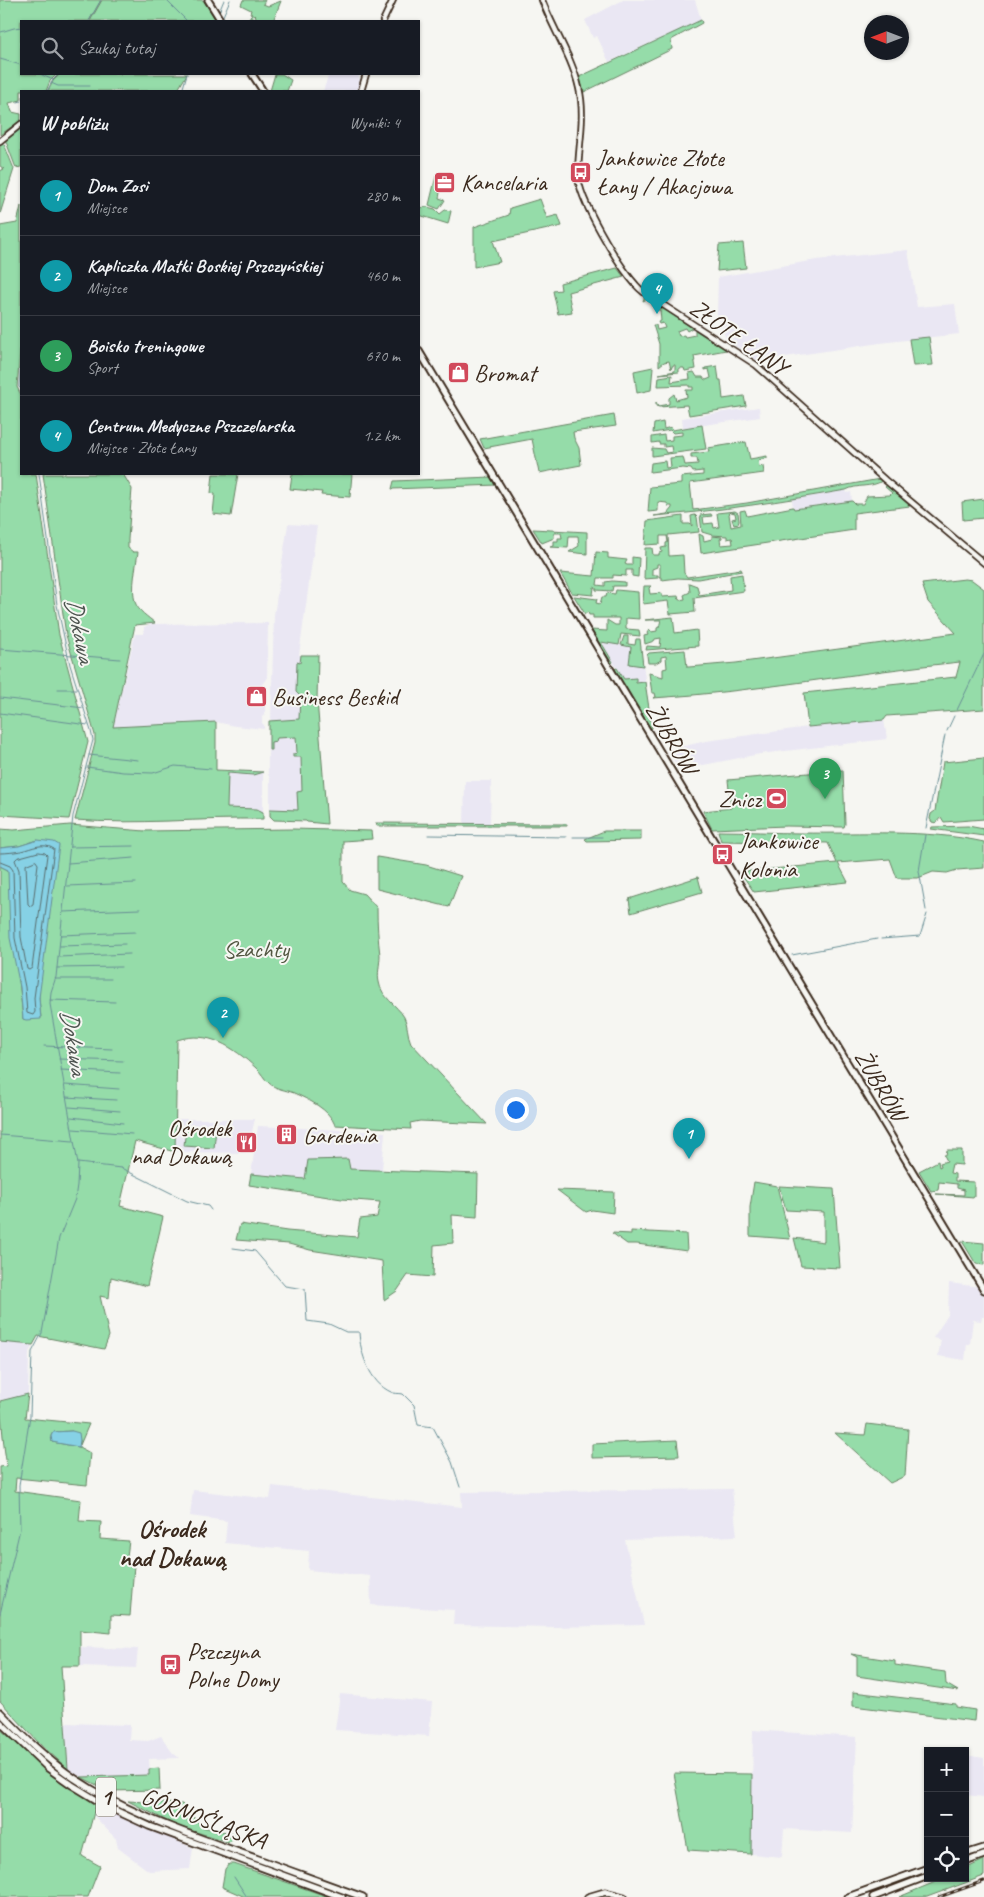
<!DOCTYPE html>
<html lang="pl">
<meta charset="utf-8">
<style>
body{margin:0;font-family:Caveat,sans-serif;background:#242831;color:#f1f3f6}
.controls{position:absolute;right:15px;bottom:15px;display:grid;overflow:hidden;border-radius:0px;box-shadow:0 1px 4px #0004}
.controls button{width:45px;height:45px;display:grid;place-items:center;padding:0;border:0;border-bottom:1px solid #363941;background:#171b24;color:#f1f3f6;font:25px sans-serif}
.compass{position:absolute;left:864px;top:15px;width:45px;height:45px;border-radius:50%;background:#171b24;box-shadow:0 1px 4px #0004;rotate:270deg}
.you{position:absolute;left:515px;top:1109px;width:18px;height:18px;margin:-12px;border:4px solid #fff;border-radius:50%;background:#1a73e8;box-shadow:0 0 0 8px #1a73e833}
.badge{display:grid;place-items:center;width:32px;height:32px;border-radius:50%;background:#2563eb;color:#fff;font-size:16px;font-weight:700}
.pin{position:absolute;translate:-50% -41px;filter:drop-shadow(0 1px 2px #0008)}
.pin::after{content:'';position:absolute;top:26px;width:18px;height:15px;background:inherit;clip-path:polygon(0 0,100% 0,50% 100%)}
.list{margin:0;padding:0;list-style:none}
h2{display:flex;justify-content:space-between;align-items:center;height:65px;margin:0;padding:0 20px;font-size:21px}
h2 small{font-size:16px;font-weight:400;color:#9ea1a6}
.list li{display:grid;grid-template-columns:32px 1fr auto;gap:15px;align-items:center;box-sizing:border-box;height:80px;padding:0 20px;border-top:1px solid #363941}
.list b{display:block;font-size:19px;white-space:nowrap}
.list p{margin:0;font-size:16px;white-space:nowrap;color:#9ea1a6}
.list em{font-size:16px;font-style:normal;color:#9ea1a6}
.icon{flex:none;width:28px;height:28px;fill:none;stroke:currentColor;stroke-width:2;stroke-linecap:round;stroke-linejoin:round}
.map{position:relative;flex:none;width:984px;height:1897px;overflow:hidden}
.search{position:absolute;background:#171b24;box-shadow:0 1px 4px #0004;left:20px;top:20px;width:400px;height:55px;display:flex;align-items:center;gap:12px;box-sizing:border-box;padding:0 18px;border-radius:0px;color:#9ea1a6;font-size:19px}
.panel{position:absolute;background:#171b24;box-shadow:0 1px 4px #0004;left:20px;top:90px;width:400px;height:385px;border-radius:0px}
.map>svg:first-child{display:block}
.built{fill:#eae7f3}
.green{fill:#95dca9;stroke:#688364}
.water{fill:#86d1e5;stroke:#688e95}
.lines{fill:none;stroke-linecap:round;stroke-linejoin:round}
.shore{stroke:#596d6e;stroke-width:1}
.stream{stroke:#688e95;stroke-width:1}
.tertiary-casing{stroke:#3b2a1e;stroke-width:8}
.secondary-casing{stroke:#3b2a1e;stroke-width:9}
.primary-casing{stroke:#3b2a1e;stroke-width:9}
.tertiary{stroke:#f6f6f2;stroke-width:4.5}
.secondary{stroke:#f6f6f2;stroke-width:5}
.primary{stroke:#f6f6f2;stroke-width:5.5}
.rail-casing{stroke:#3b2a1e;stroke-width:3}
.rail{stroke:#f6f6f2;stroke-width:1;stroke-dasharray:4;stroke-linecap:butt}
.labels{text-anchor:middle;stroke-width:4;stroke-linejoin:round;paint-order:stroke}
.shield{fill:#f6f6f2;stroke:#73675e;stroke-width:1}
.shield-label{font-size:22px;font-weight:bold;fill:#3b2a1e}
.poi-label{font-size:24px;fill:#3b2a1e;stroke:#f6f6f2;text-anchor:start}
.street-label{font-size:24px;fill:#3b2a1e;stroke:#f6f6f2}
.park-label{font-size:24px;fill:#525641;stroke:#f6f6f2}
.water-label{font-size:25px;font-style:italic;fill:#4e5450;stroke:#f6f6f2}
.neighbourhood-label{font-size:25px;font-weight:bold;fill:#3b2a1e;stroke:#f6f6f2}
</style>
<div class="map">
<svg width="984" height="1897" viewBox="0 0 984 1897">
<rect width="100%" height="100%" fill="#f6f6f2"/>
<filter id="ink" filterUnits="userSpaceOnUse"><feTurbulence type="fractalNoise" baseFrequency=".02" numOctaves="2"/><feDisplacementMap in="SourceGraphic" scale="10" xChannelSelector="R" yChannelSelector="G"/><feConvolveMatrix kernelMatrix="1 2 1 2 8 2 1 2 1" color-interpolation-filters="sRGB"/></filter>
<g filter="url(#ink)">
<path class="built" d="M623,0H695L701,20L609,62L597,36L593,38L585,20Z
M329,74H360L358,75L360,80L358,91H323Z
M908,250L917,307L955,304L959,334L880,343L758,361L726,339L717,314L718,277L816,260Z
M759,407L760,417L683,428L682,418Z
M846,490L847,493L851,492L852,501L793,509L792,499Z
M288,524L317,526L299,655H318L317,700L319,732L306,821L274,820L270,816V779L268,774V756L269,721L271,720L274,615Z
M268,623L267,679L262,684V703L265,706V714L262,717V723L264,725V729L235,726L216,722L198,726L113,727L135,634H144V627L151,624Z
M602,642L641,648L651,725L613,662Z
M884,720L887,739L760,754L688,768L681,772L667,750L706,741L808,727Z
M216,770L263,772V819L217,818Z
M465,781H491L490,824H464Z
M175,1119H255L247,1153L175,1152Z
M258,1126L385,1132L382,1170L349,1169L348,1159L308,1160L305,1179L251,1174Z
M949,1283L980,1287L984,1294V1317H982L981,1321L973,1320L970,1344H967L965,1360L938,1356L941,1340L933,1338L948,1315Z
M0,1342L33,1345L29,1352L28,1394L0,1401Z
M272,1486L462,1507L461,1492L732,1489L737,1536L625,1540L644,1625L554,1627L453,1625L454,1610L371,1605L370,1576L308,1570L309,1551L225,1543L227,1521L190,1516L193,1490L270,1499Z
M81,1647L138,1649L136,1668L80,1666Z
M340,1694L432,1702L429,1736L335,1730Z
M65,1723L130,1725L129,1740L148,1741L161,1736L172,1752L179,1758L149,1759L150,1775L81,1777L68,1769Z
M753,1730L857,1737L852,1833L784,1829L782,1857L751,1854Z
M965,1755L984,1758V1797L965,1795Z
M96,1805L193,1848L190,1869L149,1871L118,1848L116,1839L93,1815Z"/>
<path class="green" d="M0,0H101L89,21H21V74H57L50,81L46,91H21V100L9,103L12,112L21,114V120L0,135Z
M102,0H203L217,21H90Z
M243,0H265L263,4L268,6L281,1L273,21H254L256,16L254,14L250,21H248L252,14L250,13L251,10L241,5Z
M701,20L702,23L671,40L672,49L584,92L579,77Z
M60,74H187L177,91H48L53,81Z
M275,74H282L291,80L287,91H270Z
M21,127V167L16,168L5,139Z
M4,144L14,169L0,214V171L4,169L0,166V146Z
M436,176L443,178L439,198L445,200L439,209L429,205Z
M540,199L547,218L558,215L562,226L493,241L500,262L474,267V227L509,215L510,208Z
M21,206V340L17,387L21,395V474H36L59,635L88,742L69,819L0,815V226L17,223Z
M427,207L435,209L440,214L445,210L451,211L448,224L419,215V208Z
M743,243L746,268L717,271L719,245Z
M617,268L624,277L568,292L572,312L558,314L553,291L561,290L560,283Z
M645,296L692,328L687,331L685,328L677,331L679,336L684,335L685,337L695,335V330L726,350L694,356L696,369L685,371L684,368H679V372L659,374L675,371V365H673L671,369L669,361L664,362L659,366V344L653,325H656L657,330L665,328L663,323L659,324L658,322L661,321L660,310H656L652,305L653,303L647,299L643,301Z
M929,337L933,365L913,366L909,339Z
M717,366L719,380H721L723,399L744,396L746,406L689,415L687,405L659,407L656,406V402L658,406L669,404V398L674,394L676,400L687,397L686,390H693V387H689V385L658,386L659,377L672,375L671,382L690,379L689,373L694,372L697,377H703L704,379L706,380L711,378L709,369L705,370V368Z
M653,367L651,390L637,393L634,371Z
M614,415L616,426L573,432L574,438L579,448L581,465L539,473L532,439L484,448L480,439Z
M663,422L664,429L671,427L672,430L702,425L706,449L652,456V448L664,449L666,453L672,452L671,446L664,447V444H659V442L652,443V437L664,435L665,441L672,440V436L682,435V432L673,433L670,430L653,433L654,424Z
M746,442L750,459L767,456V458L758,460L759,467L763,466L764,473L690,483L693,510L747,503L880,479L882,481C871,488 857,484 846,490C782,501 719,511 654,516L667,514L672,508V506H668L667,503L658,502V511L648,512L650,487L681,484V477L703,475V471L693,472L691,469L683,468L650,472L651,463L665,461L666,468L671,467L670,458L683,457L685,465L698,464L697,458H691V454L709,452L708,448Z
M43,474H123L132,489L128,539V548L133,552H138C136,567 131,587 135,602C138,611 148,617 155,623L135,625L113,727L216,722V770L263,772L253,775L228,773L227,808L257,809L263,812V819C200,818 137,825 75,820L95,743V735L66,635Z
M213,474H238L231,516L213,514L215,494L211,493Z
M292,474H352L350,497L321,495L322,492L290,489Z
M492,477L497,485L392,489L394,481Z
M887,485L910,506L854,513V530L701,553L699,534L703,536L704,541L712,539V536L722,537V538L720,539L721,545L733,544L732,538L727,539V536L712,535L702,532L700,515L711,514L712,516L703,517L704,524L713,523L714,528L719,527L717,513L735,511L738,513L739,521L738,524L734,525L732,519L736,518L735,513L731,512L729,514L731,527L741,525L740,511L745,510L747,516L793,507L794,509L852,501L855,504H863L867,496L890,495L892,493L885,487Z
M984,499V518L963,520L962,502Z
M695,515L697,517L699,532L668,535L669,556L683,555L684,573L687,577L741,569L742,571L698,579L678,578L662,580V577H660V564H657V567L652,569V575H658V578L644,579L645,548H652L653,555H659V553L662,552L661,548L666,547V543L668,542L667,536H660V544L645,545L647,521L683,516V524H690L692,526L691,516Z
M533,529L587,532V554L569,552L579,546L578,536H569L568,548L550,547L554,546V541H558V538H562L561,533H554V538L542,543Z
M596,552L608,553V558L627,560L625,564L627,565H632V557L639,558L638,577L632,576V570H626V576L613,575V578H598L597,585L605,586V582L612,581L625,582V586H613L612,591L596,590V588L594,587L593,595L572,593L560,573L594,576Z
M742,574L744,591L694,598L695,612L670,614L668,601L643,604L644,586H651L649,588L650,594L662,593V597L678,596L679,600L685,599L684,595L690,592L689,583L697,586L699,595L731,590L730,576Z
M965,579L972,580L984,589V709L887,716L884,720L808,727L804,693L956,677L960,662C857,672 756,692 653,698L656,697L655,693H652L649,673L663,677V669L667,668L666,656L661,657V660L656,663H648L647,655L649,653L685,650L687,667H689L736,663L956,633L928,602L922,584Z
M616,590L638,592L639,619L626,618V629L639,630L640,636L621,634L619,645L601,642L613,662L611,664L587,624L591,630L607,631V620L615,625H619V618H593V615H589L588,612L585,614L574,596L597,599L596,603L600,604L602,597H606L607,593L615,594Z
M673,617L675,633L697,630L698,646L646,650L647,646L660,647L661,638L655,639L654,641L645,644L644,636L648,635L647,633L649,630L651,632L657,631V628L659,627L661,620H645Z
M624,636H628V644L635,645L636,639H640L643,666L629,664L631,647L621,645Z
M301,655H318L317,700L327,824L307,822L306,821L274,820L270,816V809L298,810L297,792L302,791L301,757H293V754L297,753L296,737L277,738L276,741L271,742V750H269V721L299,719L300,696L296,692L297,662L300,663Z
M617,668L624,679L636,678V683L645,682L652,728L650,730L614,669Z
M984,758V819L944,822L941,817L936,823L932,822L930,819L931,814L935,811L943,762Z
M843,770L845,824L844,827L786,826L712,829L703,811L731,808L728,780Z
M376,823L567,824V826H377Z
M70,825L145,831L293,829L371,831L372,839L343,841V882L350,890L364,894L377,908C377,924 378,939 380,955C380,964 377,974 379,982C381,997 397,1005 404,1017C408,1024 407,1035 411,1043L487,1124L420,1121L410,1123L411,1129L335,1125C329,1109 309,1100 294,1093C286,1090 275,1089 269,1083C264,1079 261,1072 256,1068C233,1047 209,1030 177,1040L175,1152L135,1141L120,1206L163,1217L147,1286L111,1277L109,1298L100,1296L109,1336L104,1349L38,1336L33,1345L0,1342V866L8,870L23,1019L41,1018L39,998L38,840L19,846L0,848V829L14,830Z
M968,826L984,829V836L931,829L932,827Z
M604,831H641V840L587,841L585,839Z
M718,831C746,831 773,833 801,833C862,834 925,829 984,842V868L957,870L947,873L933,872L918,878H897L890,859L838,863L848,882L754,892L740,872L837,863L828,843L721,841Z
M377,857L426,865L461,876L449,907L377,889Z
M698,877L702,892L631,913L629,899Z
M186,1127L216,1129L214,1148L184,1146Z
M947,1150H962V1165L952,1164L950,1173L955,1174V1181L974,1182V1197L936,1194L964,1195V1190L957,1188V1184L939,1182L938,1190L931,1191L919,1171L938,1161L939,1167L941,1166L940,1163L947,1161L944,1155H946Z
M348,1159L350,1169L478,1174L477,1217L452,1215L453,1243L434,1245L433,1277L408,1275L397,1291L384,1300L382,1261L310,1250L289,1244L236,1240L240,1224L287,1231L357,1237L360,1219L377,1217L380,1202L342,1199L249,1185L251,1174L305,1179L308,1160Z
M754,1182L777,1186L790,1239L750,1236V1207Z
M779,1186L834,1189L840,1268L801,1266L794,1238L824,1242V1212L786,1210Z
M557,1190L614,1192L613,1213L592,1210L586,1212Z
M631,1231L686,1234L687,1251L637,1244H627L612,1233L631,1234Z
M962,1241L984,1243V1265L976,1264Z
M28,1394L25,1418L89,1424L80,1445V1440L72,1431L53,1432L51,1436L52,1442L79,1447L90,1453L87,1485L16,1478L15,1491L81,1500L79,1521L101,1522L100,1539L129,1541L126,1564L134,1565L130,1616L111,1615V1633L80,1630V1666H61L68,1769L39,1743L0,1701V1467L7,1466C3,1445 2,1423 0,1401Z
M867,1424L908,1429L905,1476L890,1483L835,1433L865,1435Z
M677,1440L679,1456L592,1458V1444Z
M851,1654L895,1661V1665L945,1672L946,1684L958,1691L857,1676V1657Z
M853,1692L956,1704V1707L975,1710L974,1721L853,1706Z
M0,1729L48,1771L96,1805L82,1856L100,1866L88,1897H0Z
M159,1768L160,1790L109,1791L81,1777L149,1775V1769Z
M674,1773L752,1774L751,1854L688,1850Z
M128,1801L182,1804L202,1827L236,1834L233,1840L228,1842L177,1826Z
M984,1860V1876L927,1897H899L945,1878H965V1869Z
M229,1864H234L329,1897H245L222,1887L225,1869Z"/>
<path class="water" d="M38,840L54,842L59,845L39,998L41,1019L26,1020L23,1019L20,987L10,938L8,870L0,866V848L19,846Z
M72,1431L79,1433L80,1440L79,1447L52,1442L51,1436L53,1432Z"/>
<g class="lines">
<path class="shore" d="M39,852L45,853L47,855L32,968L29,970L27,969L21,937L19,870L15,860L17,858Z
M0,853C7,853 15,852 21,851C33,848 43,842 54,849L34,998L35,1012L33,1015L27,1013L25,987L15,938L13,870L10,866L0,862
M36,861L38,864L33,904L30,906L28,904L26,865Z"/>
<path class="stream" d="M166,0L187,21
M219,12L224,0
M223,16L230,0
M89,21L101,0
M214,21L216,18
M1,32L14,28L21,27
M0,59L21,65
M40,74L53,80
M51,83L58,86H90
M47,91L53,80L59,74
M182,91L187,74
M18,102L21,101
M0,145L21,129
M21,360L19,387L21,389
M0,649L120,659
M58,689H77
M0,698L84,708
M957,710L984,654
M0,713L88,725
M947,731L954,716
M89,755L138,760
M87,767L123,772L153,773L175,766L211,769
M926,828L945,735
M428,835L566,837
M925,835L919,871L926,910
M573,837H602
M710,842L732,877
M70,847L134,846
M68,863L134,858
M734,881L760,925
M67,886L136,883
M63,912L140,909
M765,932L773,945
M61,935L135,932
M881,939L920,936L927,914
M60,946L125,944
M774,948L787,969
M792,955L877,939
M58,957L130,954
M57,968L121,967
M792,976L796,983
M55,979H111
M796,984L800,990
M804,997L815,1014
M50,1000L115,1002
M44,1046L112,1049
M59,1059L123,1061
M61,1070L120,1073
M65,1085L119,1089
M66,1097L116,1100
M69,1107L120,1111
M71,1117L123,1123
M73,1129L132,1134
M0,1135L73,1141
M78,1163L121,1168L187,1201L208,1206L211,1210
M233,1248L255,1251L285,1286L305,1289L307,1321L329,1324L346,1332H359C360,1353 370,1383 391,1392C394,1394 399,1393 403,1394L414,1405L418,1425L433,1427L452,1462L460,1487
M0,1614L20,1529L19,1485L30,1416L32,1352L42,1333L59,1238L75,1199L77,1185L78,1164L50,1004L51,992L56,977L73,816L93,740L91,731L70,665L57,605L39,474
M234,1877L247,1897"/>
<defs>
<path id="tertiary" d="M542,0C553,29 572,57 579,88C586,117 578,146 578,175C578,199 619,266 636,285C641,291 647,295 654,299L756,365L885,480L984,563
M383,21L393,0
M361,91L366,74
M0,141L21,124"/>
<path id="secondary" d="M208,0L221,21
M252,74L263,91
M419,351L984,1290"/>
<path id="primary" d="M0,1712C23,1736 46,1759 74,1778C126,1813 186,1833 244,1854C284,1868 323,1883 363,1897
M0,1722L48,1768L72,1785L108,1807L149,1826L342,1897
M965,1854L984,1848
M965,1862L984,1855
M588,1897L605,1892L624,1897
M848,1897L928,1868
M873,1897L928,1876"/>
</defs>
<use href="#tertiary" class="tertiary-casing"/>
<use href="#secondary" class="secondary-casing"/>
<use href="#primary" class="primary-casing"/>
<use href="#tertiary" class="tertiary"/>
<use href="#secondary" class="secondary"/>
<use href="#primary" class="primary"/>
<defs>
<path id="rail" d="M939,1897L984,1881"/>
</defs>
<use href="#rail" class="rail-casing"/>
<use href="#rail" class="rail"/>
</g>
</g>
<defs>
<symbol id="bus-square" viewBox="-11 -11 22 22"><rect x="-9" y="-9" width="18" height="18" rx="4" fill="#d1495b" stroke="#f6f6f2"/><path d="M-5-6H5V4H4V6H2V4H-2V6H-4V4H-5ZM-3.5-4V0h7V-4ZM-3.5 1.2v1.5H-2V1.2ZM2 1.2v1.5H3.5V1.2Z" fill="#fff"/></symbol>
<symbol id="office-square" viewBox="-11 -11 22 22"><rect x="-9" y="-9" width="18" height="18" rx="4" fill="#d1495b" stroke="#f6f6f2"/><path d="M-6-3h4V-5.5h4V-3h4V5H-6ZM-1-4.5V-3h2v-1.5ZM-6 0V1H6V0Z" fill="#fff"/></symbol>
<symbol id="shop-square" viewBox="-11 -11 22 22"><rect x="-9" y="-9" width="18" height="18" rx="4" fill="#d1495b" stroke="#f6f6f2"/><path d="M-5-2.5h2.3a2.7 3.5 0 0 1 5.4 0H5L5.5 6h-11ZM-1.5-2.5h3a1.5 2.3 0 0 0-3 0Z" fill="#fff"/></symbol>
<symbol id="stadium-square" viewBox="-11 -11 22 22"><rect x="-9" y="-9" width="18" height="18" rx="4" fill="#d1495b" stroke="#f6f6f2"/><path d="M0-5a6.5 5 0 1 0 0 10a6.5 5 0 1 0 0-10ZM-3.5-1.8h7v3.6h-7Z" fill="#fff"/></symbol>
<symbol id="building-square" viewBox="-11 -11 22 22"><rect x="-9" y="-9" width="18" height="18" rx="4" fill="#d1495b" stroke="#f6f6f2"/><path d="M-4-6H4V6H1V3H-1V6H-4ZM-2.5-4.3h1.7v1.8h-1.7ZM.8-4.3h1.7v1.8H.8ZM-2.5-1h1.7V.8h-1.7ZM.8-1h1.7V.8H.8Z" fill="#fff"/></symbol>
<symbol id="restaurant-square" viewBox="-11 -11 22 22"><rect x="-9" y="-9" width="18" height="18" rx="4" fill="#d1495b" stroke="#f6f6f2"/><path d="M-5-6h1v4h1v-4h1v4h1v-4h1v5L-1.5 .5V6h-2V.5L-5-1ZM5-6V6H3V1.5H1.5Q1.5-4 5-6Z" fill="#fff"/></symbol>
</defs>
<g fill-rule="evenodd">
<use href="#bus-square" x="568" y="160" width="25" height="25"/>
<use href="#office-square" x="432" y="170" width="25" height="25"/>
<use href="#shop-square" x="446" y="360" width="25" height="25"/>
<use href="#shop-square" x="244" y="684" width="25" height="25"/>
<use href="#stadium-square" x="764" y="786" width="25" height="25"/>
<use href="#bus-square" x="710" y="842" width="25" height="25"/>
<use href="#building-square" x="274" y="1122" width="25" height="25"/>
<use href="#restaurant-square" x="234" y="1130" width="25" height="25"/>
<use href="#bus-square" x="158" y="1652" width="25" height="25"/>
</g>
<g class="labels">
<rect class="shield" x="96" y="1777.5" width="20" height="39" rx="4"/>
<g class="shield-label">
<text x="106" y="1805">1</text>
</g>
<g class="poi-label">
<text x="597" y="166">Jankowice Złote<tspan x="597" dy="28">Łany / Akacjowa</tspan></text>
<text x="461" y="190">Kancelaria</text>
<text x="474" y="381">Bromat</text>
<text x="272" y="705">Business Beskid</text>
<text x="761" y="807" text-anchor="end">Znicz</text>
<text x="739" y="849">Jankowice<tspan x="739" dy="28">Kolonia</tspan></text>
<text x="231" y="1136" text-anchor="end">Ośrodek<tspan x="231" dy="28">nad Dokawą</tspan></text>
<text x="303" y="1143">Gardenia</text>
<text x="187" y="1659">Pszczyna<tspan x="187" dy="28">Polne Domy</tspan></text>
</g>
<g class="street-label">
<text transform="translate(739 337) rotate(35)" y="8">ZŁOTE ŁANY</text>
<text transform="translate(672 738) rotate(59)" y="8">ŻUBRÓW</text>
<text transform="translate(881 1085) rotate(59)" y="8">ŻUBRÓW</text>
<text transform="translate(204 1818) rotate(21)" y="8">GÓRNOŚLĄSKA</text>
</g>
<g class="park-label">
<text x="256" y="957">Szachty</text>
</g>
<g class="water-label">
<text transform="translate(81 630) rotate(78)" y="9">Dokawa</text>
<text transform="translate(75 1042) rotate(81)" y="9">Dokawa</text>
</g>
<g class="neighbourhood-label">
<text x="172" y="1537">Ośrodek<tspan x="172" dy="29">nad Dokawą</tspan></text>
</g>
</g>
</svg>
<div class="controls">
<button>+</button>
<button>−</button>
<button><svg class="icon" aria-label="locate" viewBox="0 0 24 24"><circle cx="12" cy="12" r="6"/><path d="M12 2v4M12 18v4M2 12h4M18 12h4"/></svg></button>
</div>
<svg class="compass" viewBox="-18 -18 36 36"><path d="M0-13l5 13h-10z" fill="#e53935"/><path d="M0 13l5-13h-10z" fill="#9ea1a6"/></svg>
<div class="you"></div>
<div class="pin badge" style="left:689px;top:1159px;background:#0f9aa8">1</div>
<div class="pin badge" style="left:223px;top:1038px;background:#0f9aa8">2</div>
<div class="pin badge" style="left:825px;top:799px;background:#2e9e5b">3</div>
<div class="pin badge" style="left:657px;top:314px;background:#0f9aa8">4</div>
<div class="search"><svg class="icon" aria-label="search" viewBox="0 0 24 24"><circle cx="10" cy="10" r="6"/><path d="M15 15l6 6"/></svg>Szukaj tutaj</div>
<section class="panel">
<h2>W pobliżu<small>Wyniki: 4</small></h2>
<ul class="list">
<li><span class="badge" style="background:#0f9aa8">1</span><div><b>Dom Zosi</b><p>Miejsce</p></div><em>280 m</em></li>
<li><span class="badge" style="background:#0f9aa8">2</span><div><b>Kapliczka Matki Boskiej Pszczyńskiej</b><p>Miejsce</p></div><em>460 m</em></li>
<li><span class="badge" style="background:#2e9e5b">3</span><div><b>Boisko treningowe</b><p>Sport</p></div><em>670 m</em></li>
<li><span class="badge" style="background:#0f9aa8">4</span><div><b>Centrum Medyczne Pszczelarska</b><p>Miejsce · Złote Łany</p></div><em>1.2 km</em></li>
</ul>
</section>
</div>
